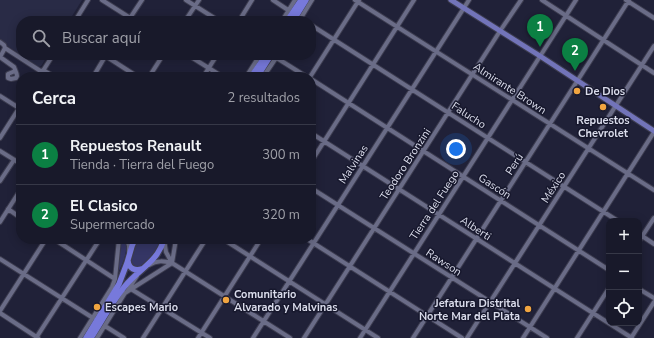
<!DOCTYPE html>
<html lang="es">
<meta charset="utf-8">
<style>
body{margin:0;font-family:"Nunito Sans",sans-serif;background:#252636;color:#f1f3f6}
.controls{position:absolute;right:12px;bottom:12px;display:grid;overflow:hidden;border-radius:8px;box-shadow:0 2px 10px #0003}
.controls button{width:36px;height:36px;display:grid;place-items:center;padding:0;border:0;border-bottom:1px solid #363847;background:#18192a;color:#f1f3f6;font:20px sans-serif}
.you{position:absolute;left:456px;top:149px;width:14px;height:14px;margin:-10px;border:3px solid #fff;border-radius:50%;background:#1a73e8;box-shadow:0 0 0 6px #1a73e833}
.badge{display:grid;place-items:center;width:26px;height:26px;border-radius:50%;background:#0b8043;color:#fff;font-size:13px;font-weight:700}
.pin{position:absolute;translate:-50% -33px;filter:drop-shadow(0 1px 2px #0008)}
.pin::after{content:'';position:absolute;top:21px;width:14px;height:12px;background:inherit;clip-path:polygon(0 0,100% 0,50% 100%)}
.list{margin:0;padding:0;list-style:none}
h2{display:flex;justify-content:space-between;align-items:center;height:52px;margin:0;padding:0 16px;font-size:17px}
h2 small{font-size:13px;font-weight:400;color:#9fa0a8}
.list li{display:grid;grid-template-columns:26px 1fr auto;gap:12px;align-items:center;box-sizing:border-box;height:60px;padding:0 16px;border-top:1px solid #363847}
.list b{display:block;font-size:15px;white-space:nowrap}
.list p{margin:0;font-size:13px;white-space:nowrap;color:#9fa0a8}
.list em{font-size:13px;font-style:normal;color:#9fa0a8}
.icon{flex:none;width:22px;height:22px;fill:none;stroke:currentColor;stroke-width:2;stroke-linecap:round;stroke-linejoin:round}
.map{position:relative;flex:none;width:654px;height:338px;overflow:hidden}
.search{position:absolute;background:#18192a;box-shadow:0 2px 10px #0003;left:16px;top:16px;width:300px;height:44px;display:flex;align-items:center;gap:10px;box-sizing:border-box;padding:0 14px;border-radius:16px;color:#9fa0a8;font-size:15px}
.panel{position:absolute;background:#18192a;box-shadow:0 2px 10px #0003;left:16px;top:72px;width:300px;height:172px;border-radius:16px}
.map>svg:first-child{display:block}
.built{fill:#292b46}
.green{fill:#353665}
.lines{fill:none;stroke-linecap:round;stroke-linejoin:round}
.minor-casing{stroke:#3c3c4f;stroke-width:6}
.major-casing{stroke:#3c3c4f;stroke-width:7}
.highway-casing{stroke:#3c3c4f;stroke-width:8}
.minor{stroke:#6a6c87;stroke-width:4}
.major{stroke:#7274b9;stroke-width:5}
.highway{stroke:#7779db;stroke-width:5.5}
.poi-dot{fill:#f1a540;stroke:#17182d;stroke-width:1.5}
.labels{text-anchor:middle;stroke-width:3;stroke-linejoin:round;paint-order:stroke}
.street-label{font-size:11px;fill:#dadceb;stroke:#17182d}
.poi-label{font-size:11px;font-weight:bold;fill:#dadceb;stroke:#17182d;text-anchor:start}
</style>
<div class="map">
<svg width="654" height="338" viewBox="0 0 654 338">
<rect width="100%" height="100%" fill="#202138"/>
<path class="built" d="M0,0H82L69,21H21V55L0,41Z
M21,55H48L41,66L39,67Z"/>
<path class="green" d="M121,239H125C129,253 122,265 116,277Z
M137,239H162L158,249L149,261L140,268L133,267C128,256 134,249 137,239Z"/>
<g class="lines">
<defs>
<path id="minor" d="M102,0L135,21
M186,0L219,21
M273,0L288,10
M355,0L654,190
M542,0L654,73
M626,0L654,18
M75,21L88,0
M128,21L142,0
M185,21L199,0
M239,21L252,0
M282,21L295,0
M299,21L312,0
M311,25L618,221
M0,42L4,45L5,48L42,72
M104,55L138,77
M188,55L223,77
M272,55L307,77
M0,57L14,67C15,70 17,73 17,76L16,78L11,79L8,78V74L15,71
M0,57L5,48
M43,70L55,77
M39,77L53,55
M93,77L106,55
M149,77L163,55
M203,77L217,55
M246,77L260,55
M263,77L278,55
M310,77L359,0
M311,79L609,270
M0,96L19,108
M311,133L632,338
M0,138L21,105
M0,151L21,164
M311,162L414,0
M0,181L14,160
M311,188L547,338
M8,209L21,218
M0,222L21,189
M639,234L654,244
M54,239L115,279
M127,239L129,246V252
M164,239L166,252L172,263
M223,239L378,338
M307,239L462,338
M639,241L654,218
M0,259L93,318
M172,263L176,239
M149,265C157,260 164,261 172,263L290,338
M131,289L210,338
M639,289L654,298
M128,290L137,276
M0,311L46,239
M0,313L38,338
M105,326L124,338
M36,338L100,239
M80,338L112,287L115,279L119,239
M97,338L125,293L172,263
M143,338L206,239
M198,338L261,239
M253,338L469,0
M304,338L500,31L521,0
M360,338L576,0
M413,338L629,0
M467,338L654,46
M523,338L654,132
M577,338L609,288
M631,338L654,302"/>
<path id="major" d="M451,0L540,56L654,131"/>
<path id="highway" d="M287,21L301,0
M293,21L306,0
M251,77L266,55
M257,77L271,55
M128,261C129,269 135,271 142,269
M86,338L119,284L127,263L132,246L135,239
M91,338C102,321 112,302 125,286C139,269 158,262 164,239"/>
</defs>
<use href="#minor" class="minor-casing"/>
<use href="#major" class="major-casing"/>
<use href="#highway" class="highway-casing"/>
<use href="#minor" class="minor"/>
<use href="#major" class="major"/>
<use href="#highway" class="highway"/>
</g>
<g class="poi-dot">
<circle cx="577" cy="91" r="4"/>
<circle cx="603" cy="107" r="4"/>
<circle cx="226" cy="300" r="4"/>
<circle cx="97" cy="307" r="4"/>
<circle cx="528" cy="309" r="4"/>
</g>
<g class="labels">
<g class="street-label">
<text transform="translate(510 88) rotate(33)" y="4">Almirante Brown</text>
<text transform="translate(469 115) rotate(33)" y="4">Falucho</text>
<text transform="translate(353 164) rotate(-57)" y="4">Malvinas</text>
<text transform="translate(405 164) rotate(-57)" y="4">Teodoro Bronzini</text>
<text transform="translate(514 164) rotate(-57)" y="4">Perú</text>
<text transform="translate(495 186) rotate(33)" y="4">Gascón</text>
<text transform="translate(553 187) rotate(-57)" y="4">México</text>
<text transform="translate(434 205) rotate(-57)" y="4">Tierra del Fuego</text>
<text transform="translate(476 228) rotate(33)" y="4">Alberti</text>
<text transform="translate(444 262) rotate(33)" y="4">Rawson</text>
</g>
<g class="poi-label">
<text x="585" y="95">De Dios</text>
<text x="603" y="124" text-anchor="middle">Repuestos<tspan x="603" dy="13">Chevrolet</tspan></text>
<text x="234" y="298">Comunitario<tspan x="234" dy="13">Alvarado y Malvinas</tspan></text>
<text x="520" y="307" text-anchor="end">Jefatura Distrital<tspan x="520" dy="13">Norte Mar del Plata</tspan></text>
<text x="105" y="311">Escapes Mario</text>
</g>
</g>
</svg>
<div class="controls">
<button>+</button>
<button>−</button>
<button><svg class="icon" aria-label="locate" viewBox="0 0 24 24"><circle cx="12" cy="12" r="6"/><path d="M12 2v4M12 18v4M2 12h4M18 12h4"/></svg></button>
</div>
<div class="you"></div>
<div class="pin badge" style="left:540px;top:47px">1</div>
<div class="pin badge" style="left:575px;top:71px">2</div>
<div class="search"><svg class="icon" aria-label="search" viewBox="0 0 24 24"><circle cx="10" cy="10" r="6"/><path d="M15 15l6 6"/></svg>Buscar aquí</div>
<section class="panel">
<h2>Cerca<small>2 resultados</small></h2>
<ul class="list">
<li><span class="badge">1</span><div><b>Repuestos Renault</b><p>Tienda · Tierra del Fuego</p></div><em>300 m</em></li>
<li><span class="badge">2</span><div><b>El Clasico</b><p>Supermercado</p></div><em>320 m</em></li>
</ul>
</section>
</div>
